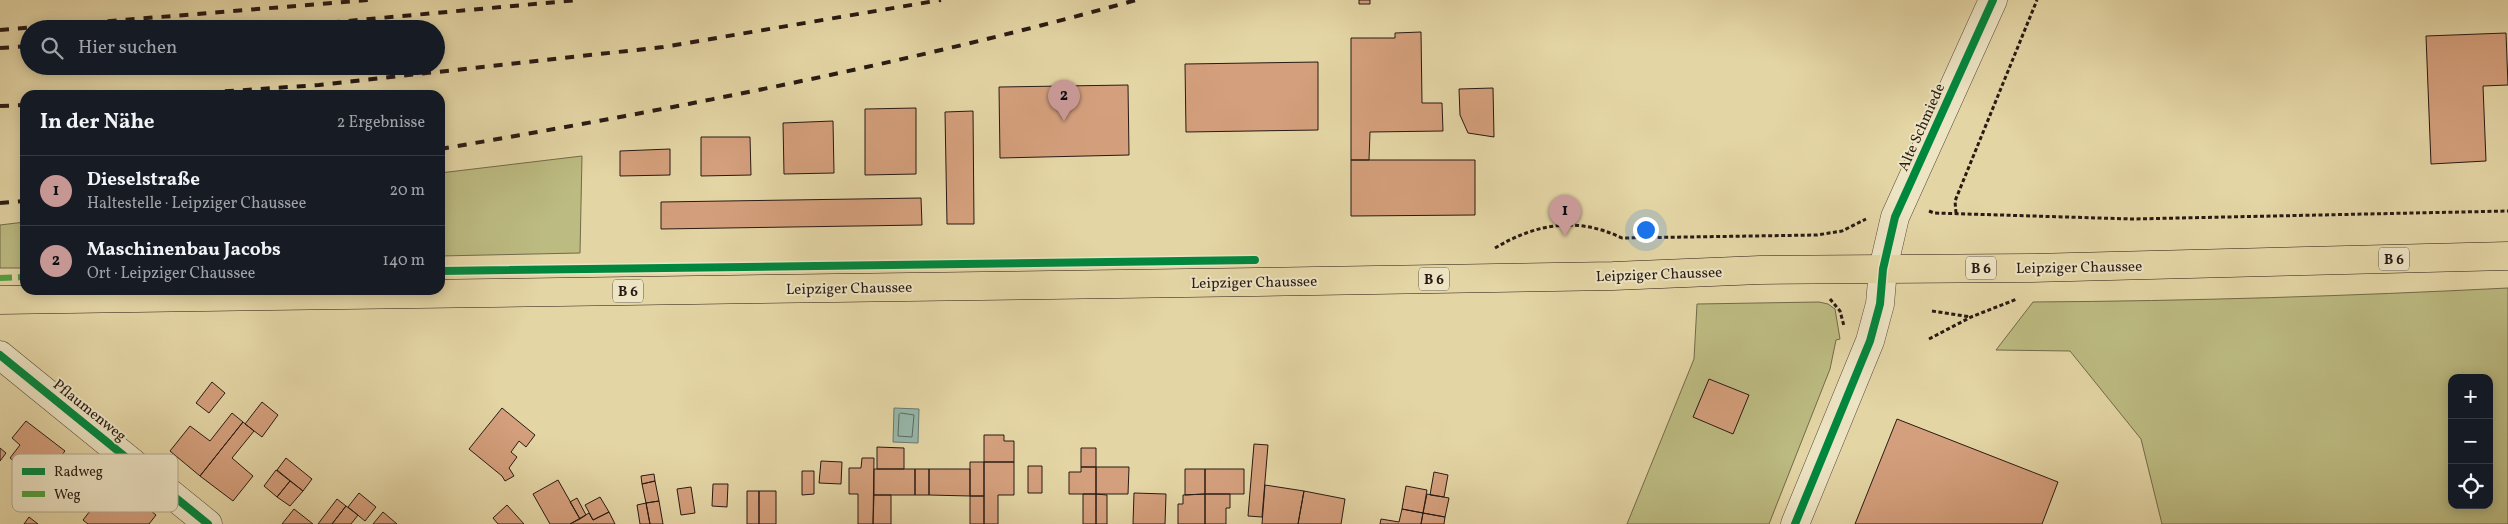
<!DOCTYPE html>
<html lang="de">
<meta charset="utf-8">
<style>
body{margin:0;font-family:Vollkorn,serif;background:#242831;color:#f1f3f6}
.controls{position:absolute;right:15px;bottom:15px;display:grid;overflow:hidden;border-radius:10px;box-shadow:0 2px 12px #0003}
.controls button{width:45px;height:45px;display:grid;place-items:center;padding:0;border:0;border-bottom:1px solid #363941;background:#171b24;color:#f1f3f6;font:25px sans-serif}
.you{position:absolute;left:1645px;top:229px;width:18px;height:18px;margin:-12px;border:4px solid #fff;border-radius:50%;background:#1a73e8;box-shadow:0 0 0 8px #1a73e833}
.badge{display:grid;place-items:center;width:32px;height:32px;border-radius:50%;background:#c59692;color:#111;font-size:16px;font-weight:700}
.pin{position:absolute;translate:-50% -41px;filter:drop-shadow(0 1px 2px #0008)}
.pin::after{content:'';position:absolute;top:26px;width:18px;height:15px;background:inherit;clip-path:polygon(0 0,100% 0,50% 100%)}
.list{margin:0;padding:0;list-style:none}
h2{display:flex;justify-content:space-between;align-items:center;height:65px;margin:0;padding:0 20px;font-size:21px}
h2 small{font-size:16px;font-weight:400;color:#9ea1a6}
.list li{display:grid;grid-template-columns:32px 1fr auto;gap:15px;align-items:center;box-sizing:border-box;height:70px;padding:0 20px;border-top:1px solid #363941}
.list b{display:block;font-size:19px;white-space:nowrap}
.list p{margin:0;font-size:16px;white-space:nowrap;color:#9ea1a6}
.list em{font-size:16px;font-style:normal;color:#9ea1a6}
.icon{flex:none;width:28px;height:28px;fill:none;stroke:currentColor;stroke-width:2;stroke-linecap:round;stroke-linejoin:round}
.map{position:relative;flex:none;width:2508px;height:524px;overflow:hidden}
.search{position:absolute;background:#171b24;box-shadow:0 2px 12px #0003;left:20px;top:20px;width:425px;height:55px;display:flex;align-items:center;gap:12px;box-sizing:border-box;padding:0 18px;border-radius:28px;color:#9ea1a6;font-size:19px}
.panel{position:absolute;background:#171b24;box-shadow:0 2px 12px #0003;left:20px;top:90px;width:425px;height:205px;border-radius:15px}
.map>svg:first-child{display:block}
.green{fill:#bcbb81;stroke:#726a4a;fill-rule:evenodd}
.water{fill:#96b8ac;stroke:#6a796f}
.lines{fill:none;stroke-linecap:round;stroke-linejoin:round}
.shore{stroke:#5f6960;stroke-width:1}
.building{fill:#d49f7c;stroke:#281a13}
.minor-casing{stroke:#574938;stroke-width:29}
.major-casing{stroke:#281a13;stroke-width:29}
.path{stroke:#281a13;stroke-width:3;stroke-dasharray:4 2.5;stroke-linecap:butt}
.minor{stroke:#ede4c4;stroke-width:28}
.major{stroke:#e4d5a5;stroke-width:28}
.rail{stroke:#281a13;stroke-width:4;stroke-dasharray:9 9;stroke-linecap:butt}
.quiet{stroke:#51a13f;stroke-width:6;stroke-dasharray:12 6;stroke-linecap:butt}
.cycleway-casing{stroke:#ede4c4;stroke-width:11}
.cycleway{stroke:#00873e;stroke-width:8}
.labels{text-anchor:middle;stroke-width:4;stroke-linejoin:round;paint-order:stroke}
.shield{fill:#ede4c4;stroke:#635748;stroke-width:1}
.shield-label{font-size:14px;font-weight:bold;fill:#281a13}
.street-label{font-size:15px;fill:#281a13;stroke:#ede4c4}
.key{fill:#ede4c4;stroke:#b2a78f;stroke-width:1}
.key-label{font-size:14px;fill:#281a13}
</style>
<div class="map">
<svg width="2508" height="524" viewBox="0 0 2508 524">
<rect width="100%" height="100%" fill="#e4d5a5"/>
<filter id="stains"><feTurbulence type="fractalNoise" baseFrequency=".004" numOctaves="4"/><feColorMatrix values="0 0 0 0 .2 0 0 0 0 .09 0 0 0 0 .02 0 0 0 .5 -.17"/></filter>
<radialGradient id="worn" r=".72"><stop offset=".6" stop-color="#630" stop-opacity="0"/><stop offset="1" stop-color="#630" stop-opacity=".3"/></radialGradient>
<path class="green" d="M582,156L580,253L440,256V173Z
M25,222V268H0V225Z
M2508,288V524H2162L2141,439L2070,351L1996,350L2033,302C2191,301 2350,296 2508,288ZM2452,378H2489V505H2452Z
M1819,302L1828,304L1835,309L1840,339L1836,340L1830,369L1769,524H1627L1694,359L1697,304Z"/>
<path class="water" d="M894,408L919,409L918,443L893,442Z"/>
<g class="lines">
<path class="shore" d="M901,413L914,415L912,437L898,436L899,415Z"/>
</g>
<path class="building" d="M1359,0H1370V4H1359Z
M1421,32L1422,103H1442L1443,131L1370,132L1369,160H1351V38H1395V33Z
M2506,33L2508,85L2483,86L2486,161L2431,164L2426,36Z
M1318,62V130L1186,132L1185,64Z
M1128,85L1129,155L1000,158L999,87Z
M1493,88L1494,137L1468,133L1460,115L1459,89Z
M916,108V174L865,175V109Z
M973,111L974,224H947L945,112Z
M833,121L834,173L784,174L783,123Z
M701,137H750L751,175L701,176Z
M670,149V175L620,176V151Z
M1351,160H1475V215L1351,216Z
M921,198L922,225L661,229V202Z
M1709,379L1749,395L1733,434L1693,417Z
M212,382L225,393L209,413L196,403Z
M262,402L278,415L262,437L245,424Z
M502,408L535,435L526,447L519,441L511,452L517,457L509,468L514,476L505,481L502,476L469,449Z
M232,413L243,422L200,476L170,451L190,426L210,441Z
M1897,419L2058,482L2042,524H1855Z
M26,421L65,451L40,482L10,458L20,445L12,438Z
M243,422L254,431L232,458L253,476L233,501L200,476Z
M984,435H1004V441H1014V462H984Z
M1254,444L1268,445L1262,517L1248,516Z
M877,447L904,448V469H877Z
M0,448L6,453L0,461Z
M1081,448H1096V467H1081Z
M286,458L312,479L303,491L277,470Z
M862,458H874L873,524H858V494H849V468H861Z
M821,461L842,462L841,484L819,483Z
M970,462H984V496H970Z
M984,462H1014V495H998V524H984Z
M1028,466H1042V493H1028Z
M1081,467H1096V494H1069V472H1081Z
M1096,467H1129L1128,494H1096Z
M874,469H915V495H874Z
M915,469H929V495H915Z
M929,469H970V496L929,495Z
M1185,469H1205V494L1185,495Z
M1205,469H1244V494H1205Z
M276,470L290,481L277,497L264,486Z
M802,471H814V494L802,495Z
M1434,472L1448,475L1444,497L1430,495Z
M654,474L655,481L642,484L641,476Z
M558,480L580,519L570,524H550L533,494Z
M290,481L303,491L290,506L277,497Z
M655,481L659,501L646,503L642,484Z
M713,484H728L727,507L712,506Z
M1265,485L1304,491L1298,524H1262Z
M1406,486L1427,490L1423,513L1402,509Z
M691,487L695,513L681,515L677,489Z
M108,488L134,509L140,502L156,515L149,524H88L83,520Z
M747,491H759V524H747Z
M759,491H776V524H759Z
M1304,491L1345,499L1341,524H1298Z
M359,493L376,507L365,521L348,507Z
M1134,493L1166,494L1165,524H1133Z
M1083,494H1096V524H1083Z
M1096,494L1107,495V524H1096Z
M1205,494H1230V508H1226V524H1205Z
M1205,494V524H1178V504H1183V495Z
M1427,494L1449,498L1445,517L1423,513Z
M874,495H891V524H873Z
M970,496H984V524H970Z
M600,497L609,512L593,520L585,505Z
M577,498L586,515L580,519L570,502Z
M337,499L346,506L332,524H318Z
M659,501L663,524H650L646,503Z
M646,503L650,524H640L637,505Z
M507,505L524,524H498L493,518Z
M346,506L358,515L351,524H332Z
M294,509L313,524H282Z
M1402,509L1423,513L1421,524H1380L1381,519L1399,522Z
M383,512L397,524H373Z
M609,512L615,524H570L589,513L593,520Z
M1423,513L1445,517L1444,524H1421Z
M29,517L38,524H24Z"/>
<g class="lines">
<defs>
<path id="minor" d="M0,355L208,524
M1795,524L1870,341L1880,304L1883,269L1895,217L1993,0"/>
<path id="major" d="M0,300L1256,282L1613,276L1760,270L2030,268L2508,256"/>
</defs>
<use href="#minor" class="minor-casing"/>
<use href="#major" class="major-casing"/>
<path class="path" d="M1929,211L1934,213L2132,219L2508,211
M1956,213L1955,201L2037,0
M1495,248C1536,224 1576,216 1622,238L1817,235L1842,231L1866,219
M1830,299L1840,311L1844,326
M1932,311L1971,317
M1929,339L1971,317L2017,299"/>
<use href="#minor" class="minor"/>
<use href="#major" class="major"/>
<path class="rail" d="M259,29L579,0
M0,30L369,0
M0,48L29,46
M171,95L319,85L663,47L941,0
M0,106L25,105
M440,149C674,109 907,64 1136,0
M0,203L25,201"/>
<path class="quiet" d="M0,278L25,277"/>
<defs>
<path id="cycleway" d="M440,271L1255,260
M0,355L208,524
M1795,524L1870,341L1880,304L1883,269L1895,217L1993,0"/>
</defs>
<use href="#cycleway" class="cycleway-casing"/>
<use href="#cycleway" class="cycleway"/>
</g>
<g class="labels">
<g class="shield">
<rect x="2379" y="247.5" width="30" height="23" rx="4"/>
<rect x="1966" y="256.5" width="30" height="23" rx="4"/>
<rect x="1419" y="267.5" width="30" height="23" rx="4"/>
<rect x="613" y="279.5" width="30" height="23" rx="4"/>
</g>
<g class="shield-label">
<text x="2394" y="264">B 6</text>
<text x="1981" y="273">B 6</text>
<text x="1434" y="284">B 6</text>
<text x="628" y="296">B 6</text>
</g>
<g class="street-label">
<text transform="translate(1921 127) rotate(-66)" y="5">Alte Schmiede</text>
<text transform="translate(2079 267) rotate(-1)" y="5">Leipziger Chaussee</text>
<text transform="translate(1659 274) rotate(-2)" y="5">Leipziger Chaussee</text>
<text transform="translate(1254 282) rotate(-1)" y="5">Leipziger Chaussee</text>
<text transform="translate(849 288) rotate(-1)" y="5">Leipziger Chaussee</text>
<text transform="translate(90 410) rotate(39)" y="5">Pflaumenweg</text>
</g>
</g>
<rect x="12" y="454" width="166" height="58" rx="8" class="key"/>
<rect x="22" y="468" width="23" height="7" fill="#00873e"/>
<rect x="22" y="491" width="23" height="6" fill="#51a13f"/>
<g class="key-label">
<text x="54" y="476">Radweg</text>
<text x="54" y="499">Weg</text>
</g>
<rect width="100%" height="100%" filter="url(#stains)"/>
<rect width="100%" height="100%" fill="url(#worn)"/>
</svg>
<div class="controls">
<button>+</button>
<button>−</button>
<button><svg class="icon" aria-label="locate" viewBox="0 0 24 24"><circle cx="12" cy="12" r="6"/><path d="M12 2v4M12 18v4M2 12h4M18 12h4"/></svg></button>
</div>
<div class="you"></div>
<div class="pin badge" style="left:1565px;top:236px">1</div>
<div class="pin badge" style="left:1064px;top:121px">2</div>
<div class="search"><svg class="icon" aria-label="search" viewBox="0 0 24 24"><circle cx="10" cy="10" r="6"/><path d="M15 15l6 6"/></svg>Hier suchen</div>
<section class="panel">
<h2>In der Nähe<small>2 Ergebnisse</small></h2>
<ul class="list">
<li><span class="badge">1</span><div><b>Dieselstraße</b><p>Haltestelle · Leipziger Chaussee</p></div><em>20 m</em></li>
<li><span class="badge">2</span><div><b>Maschinenbau Jacobs</b><p>Ort · Leipziger Chaussee</p></div><em>140 m</em></li>
</ul>
</section>
</div>
